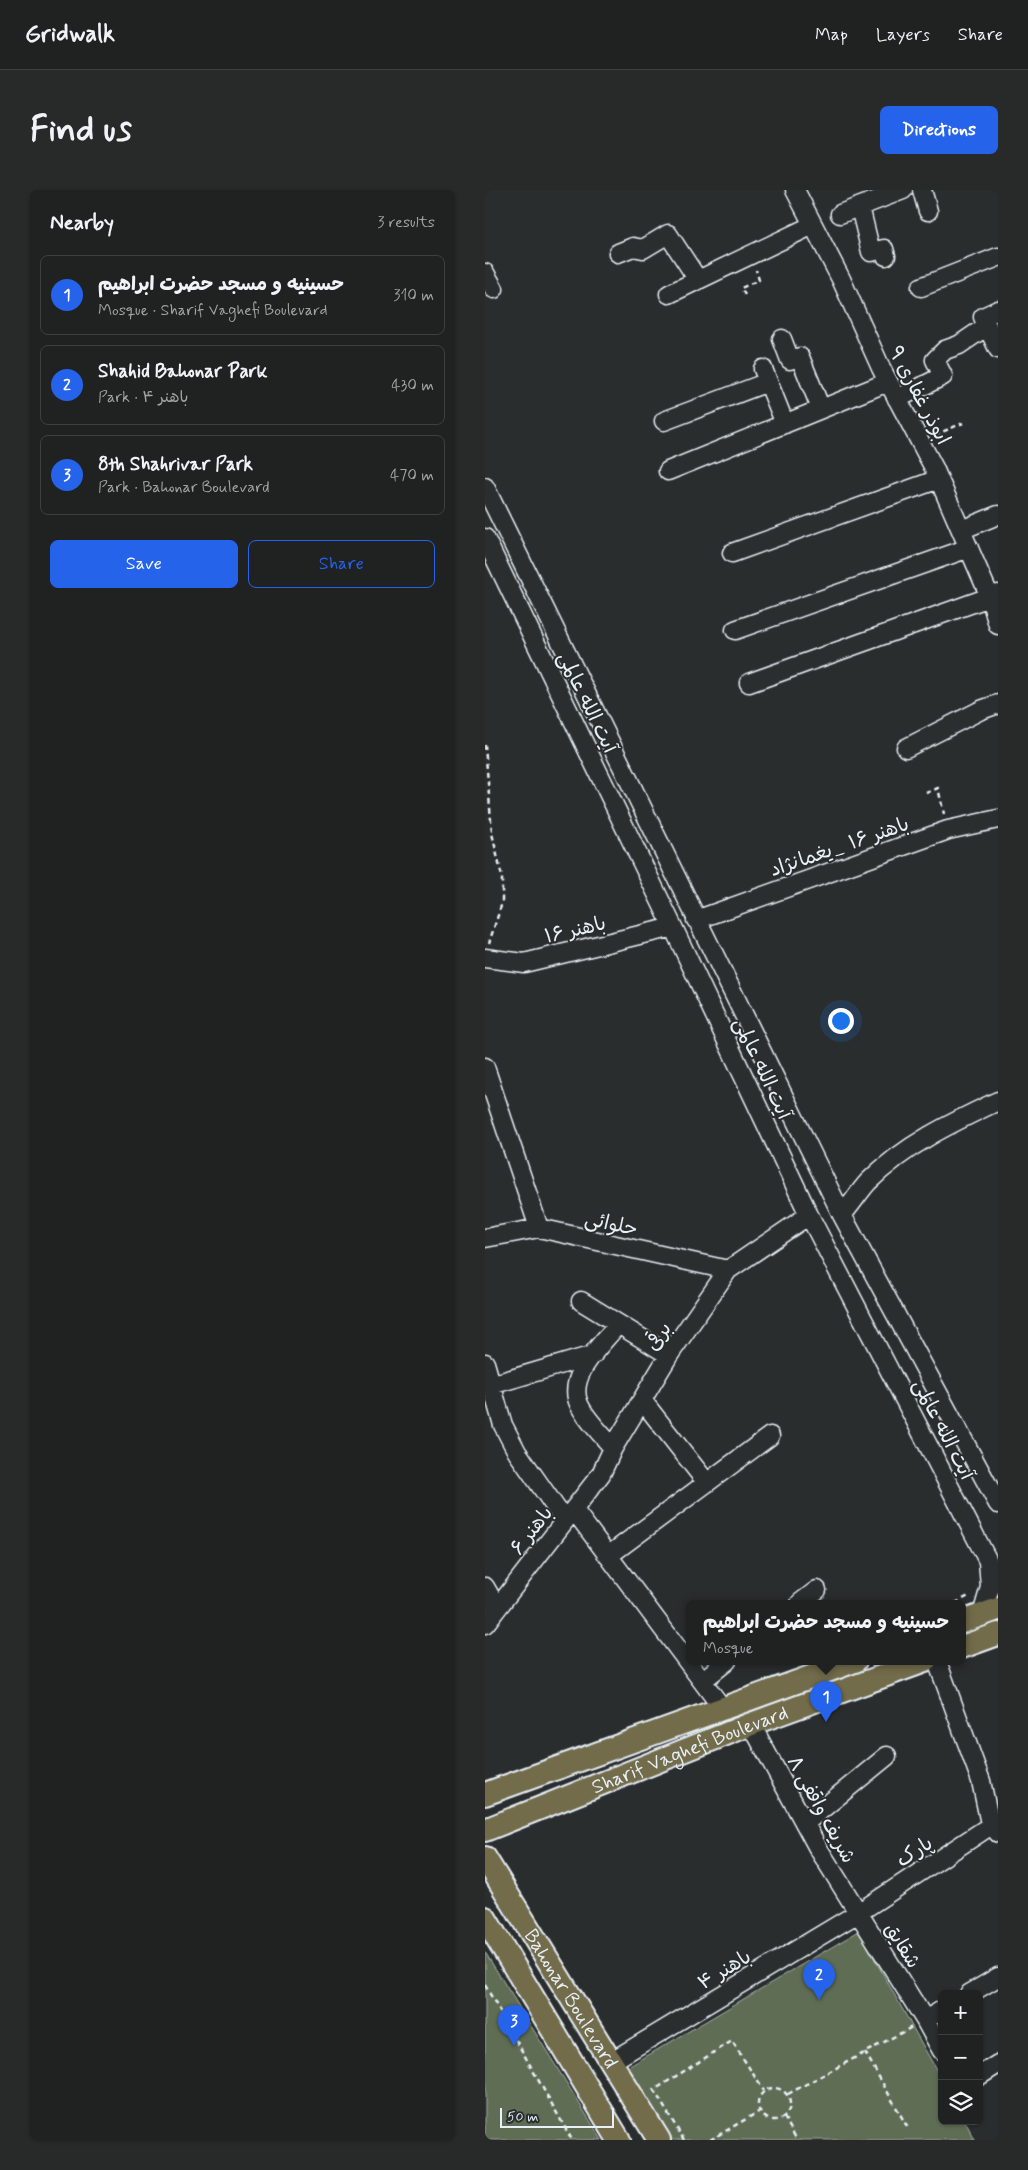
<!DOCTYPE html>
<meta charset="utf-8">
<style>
body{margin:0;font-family:Mynerve,"Playpen Sans Arabic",sans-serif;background:#282a2a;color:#f1f3f6}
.controls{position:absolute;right:15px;bottom:15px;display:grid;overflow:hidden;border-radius:8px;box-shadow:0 1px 4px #0004}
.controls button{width:45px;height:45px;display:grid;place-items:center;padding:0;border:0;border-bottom:1px solid #3d3f40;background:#202222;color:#f1f3f6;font:25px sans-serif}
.scale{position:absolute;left:15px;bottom:12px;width:114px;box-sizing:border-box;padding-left:5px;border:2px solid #e8f1f8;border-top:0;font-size:14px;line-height:18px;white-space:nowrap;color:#e8f1f8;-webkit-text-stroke:4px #2a2d2e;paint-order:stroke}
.you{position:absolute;left:355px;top:830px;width:18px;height:18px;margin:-12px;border:4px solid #fff;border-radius:50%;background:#1a73e8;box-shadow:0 0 0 8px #1a73e833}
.badge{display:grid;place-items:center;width:32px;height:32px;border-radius:50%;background:#2563eb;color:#fff;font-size:16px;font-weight:700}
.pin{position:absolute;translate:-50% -41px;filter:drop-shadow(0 1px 2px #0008)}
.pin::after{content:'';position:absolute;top:26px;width:18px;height:15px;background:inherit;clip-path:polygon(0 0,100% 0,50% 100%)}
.popup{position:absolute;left:201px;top:1410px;width:280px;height:65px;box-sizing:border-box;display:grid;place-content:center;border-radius:8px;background:#202222;filter:drop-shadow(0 1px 4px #0005);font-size:16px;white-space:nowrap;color:#a2a4a5}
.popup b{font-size:19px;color:#f1f3f6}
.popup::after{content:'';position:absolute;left:50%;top:100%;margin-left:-10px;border:10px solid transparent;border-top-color:#202222}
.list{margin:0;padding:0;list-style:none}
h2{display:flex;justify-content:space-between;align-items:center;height:65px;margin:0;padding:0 20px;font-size:21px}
h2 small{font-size:16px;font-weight:400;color:#a2a4a5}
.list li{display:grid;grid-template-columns:32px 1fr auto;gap:15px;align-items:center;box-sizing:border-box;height:80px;margin:0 10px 10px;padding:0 10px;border:1px solid #3d3f40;border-radius:8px}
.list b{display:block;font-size:19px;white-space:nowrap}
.list p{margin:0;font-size:16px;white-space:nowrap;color:#a2a4a5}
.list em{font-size:16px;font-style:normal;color:#a2a4a5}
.actions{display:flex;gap:10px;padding:15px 20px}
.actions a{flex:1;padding:11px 0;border:1px solid #2563eb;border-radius:8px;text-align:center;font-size:18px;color:#2563eb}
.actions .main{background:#2563eb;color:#fff}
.icon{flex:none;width:28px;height:28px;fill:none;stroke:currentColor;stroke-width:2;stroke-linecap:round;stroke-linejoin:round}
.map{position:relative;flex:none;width:513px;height:1950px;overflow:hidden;border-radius:8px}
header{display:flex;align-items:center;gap:30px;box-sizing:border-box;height:70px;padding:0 25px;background:#202222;border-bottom:1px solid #3d3f40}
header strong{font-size:24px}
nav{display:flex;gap:28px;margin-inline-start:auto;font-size:18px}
.intro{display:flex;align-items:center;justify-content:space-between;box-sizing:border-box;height:120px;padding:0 30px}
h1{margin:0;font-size:35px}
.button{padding:12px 22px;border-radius:8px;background:#2563eb;color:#fff;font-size:18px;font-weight:700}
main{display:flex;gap:30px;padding:0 30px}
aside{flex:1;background:#202222;border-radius:8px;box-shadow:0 1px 4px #0004}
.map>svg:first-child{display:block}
.green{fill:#616d54;stroke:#a4afa6}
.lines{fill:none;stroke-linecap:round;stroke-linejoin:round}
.minor-casing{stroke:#e8f1f8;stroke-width:21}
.major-casing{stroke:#e8f1f8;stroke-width:26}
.path{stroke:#e8f1f8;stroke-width:2.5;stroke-dasharray:5 4;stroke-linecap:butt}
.minor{stroke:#2a2d2e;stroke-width:18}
.major{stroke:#726c4b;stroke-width:22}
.labels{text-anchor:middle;stroke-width:4;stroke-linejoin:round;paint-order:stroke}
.street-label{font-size:20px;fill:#e8f1f8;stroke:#2a2d2e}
</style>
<header>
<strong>Gridwalk</strong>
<nav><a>Map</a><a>Layers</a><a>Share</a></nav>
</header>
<div class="intro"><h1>Find us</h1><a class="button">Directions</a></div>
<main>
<aside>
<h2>Nearby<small>3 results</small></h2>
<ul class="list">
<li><span class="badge">1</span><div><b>حسینیه و مسجد حضرت ابراهیم</b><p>Mosque · Sharif Vaghefi Boulevard</p></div><em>310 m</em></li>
<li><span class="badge">2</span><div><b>Shahid Bahonar Park</b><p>Park · باهنر ۴</p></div><em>430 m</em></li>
<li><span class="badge">3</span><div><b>8th Shahrivar Park</b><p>Park · Bahonar Boulevard</p></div><em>470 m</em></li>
</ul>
<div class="actions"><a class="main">Save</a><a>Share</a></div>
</aside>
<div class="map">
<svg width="513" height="1950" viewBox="0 0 513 1950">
<rect width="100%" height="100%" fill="#2a2d2e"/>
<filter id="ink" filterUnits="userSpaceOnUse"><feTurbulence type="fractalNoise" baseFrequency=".02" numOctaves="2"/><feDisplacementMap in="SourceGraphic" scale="10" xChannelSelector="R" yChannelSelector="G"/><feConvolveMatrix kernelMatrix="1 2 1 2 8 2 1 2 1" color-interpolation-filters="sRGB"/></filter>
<g filter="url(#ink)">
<path class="green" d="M374,1741L457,1890V1931H480L490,1950H182L138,1880Z
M0,1762L117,1950H0Z"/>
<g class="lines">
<defs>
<path id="minor" d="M310,0L356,89L396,178L449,278L505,407L513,435
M437,0L443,21
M375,17L386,62L399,59L401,66
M355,24L418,0
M133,63L148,57L158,59L183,44L213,90
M0,83L9,99
M436,97L513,67
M184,104L328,35
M513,120L498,127L513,159
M297,149L305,170L315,167L336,219
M278,179L300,234
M412,209L458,186L450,170L460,160L474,155L502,136
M179,231L283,192
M183,281L403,192
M0,297L357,1025L513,1314
M476,340L513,325
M0,348L188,737L324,1025L503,1371L505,1397L497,1425
M247,363L454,289
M250,440L484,358
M264,493L513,404
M421,558L496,520L513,514
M211,730L463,640L513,629
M0,768L39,773L188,737
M0,877L54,1038
M357,1025C366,1015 374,1002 383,992C420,955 466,933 513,911
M0,1048L54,1038L243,1080
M96,1111L184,1165
M0,1173L18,1235L32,1262L80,1331
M6,1195L108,1165
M157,1210L222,1293
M128,1258C119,1247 99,1227 94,1214C81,1185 117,1155 133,1134
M89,1320L238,1519
M123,1366L285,1246
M0,1397L12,1418
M315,1413L332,1400
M0,1434L116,1284L128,1258L184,1165L243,1080L324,1025
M452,1471L496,1591L504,1629L513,1643
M217,1491L242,1471
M266,1534L333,1658L440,1830L457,1861
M320,1633L402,1566
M484,1804L513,1787
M440,1830L457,1820
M127,1871L373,1723L508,1634
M494,1886L513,1874"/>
<g id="major">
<path d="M477,1432L513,1419"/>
<path d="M477,1457L513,1444"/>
<path d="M0,1604L370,1471"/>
<path id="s1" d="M0,1640L266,1534L440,1471"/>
<path id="s2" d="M0,1668L174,1950"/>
<path d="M0,1728L134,1950"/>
</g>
</defs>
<use href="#minor" class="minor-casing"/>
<use href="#major" class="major-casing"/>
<path class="path" d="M260,105L256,98L274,90L271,80
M450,245L478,233
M0,555L7,643L17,687V713L4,753
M441,603L453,598L459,624
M470,1413L486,1405
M0,1795L87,1950
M380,1862L424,1940
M273 1914a16 16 0 1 1 32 0a16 16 0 1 1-32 0Z
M303,1904L427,1837
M299,1927L312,1950
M199,1950L169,1900L247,1851L279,1901
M225,1950L275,1921"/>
<use href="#minor" class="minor"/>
<use href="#major" class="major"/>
</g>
</g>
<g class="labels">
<g class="street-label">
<text transform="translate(435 205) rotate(62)" y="7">ابوذر غفاری ۹</text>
<text transform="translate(103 512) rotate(64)" y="7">آیت الله عالمی</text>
<text transform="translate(354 656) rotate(-19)" y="7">باهنر ۱۶ _یغمانژاد</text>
<text transform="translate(90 739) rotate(-13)" y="7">باهنر ۱۶</text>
<text transform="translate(278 878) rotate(65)" y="7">آیت الله عالمی</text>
<text transform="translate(126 1033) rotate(12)" y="7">حلوائی</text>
<text transform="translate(173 1146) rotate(-56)" y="7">برقی</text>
<text transform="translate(459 1239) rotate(63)" y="7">آیت الله عالمی</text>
<text transform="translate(46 1340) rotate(-52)" y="7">باهنر ۶</text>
<text dy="7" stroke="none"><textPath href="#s1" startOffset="220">Sharif Vaghefi Boulevard</textPath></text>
<text transform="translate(337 1619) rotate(61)" y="7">شریف واقفی ۸</text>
<text transform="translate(429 1661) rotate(-33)" y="7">پارک</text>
<text transform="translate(418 1755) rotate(58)" y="7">شقایق</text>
<text transform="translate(239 1779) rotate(-31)" y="7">باهنر ۴</text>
<text dy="7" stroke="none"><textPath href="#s2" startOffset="165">Bahonar Boulevard</textPath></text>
</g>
</g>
</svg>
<div class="controls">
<button>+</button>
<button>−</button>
<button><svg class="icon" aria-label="layers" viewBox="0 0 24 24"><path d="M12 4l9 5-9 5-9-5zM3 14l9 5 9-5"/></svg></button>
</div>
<div class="scale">50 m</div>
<div class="you"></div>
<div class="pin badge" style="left:341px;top:1532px">1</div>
<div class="popup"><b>حسینیه و مسجد حضرت ابراهیم</b>Mosque</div>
<div class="pin badge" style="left:334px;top:1810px">2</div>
<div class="pin badge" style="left:29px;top:1856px">3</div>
</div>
</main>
